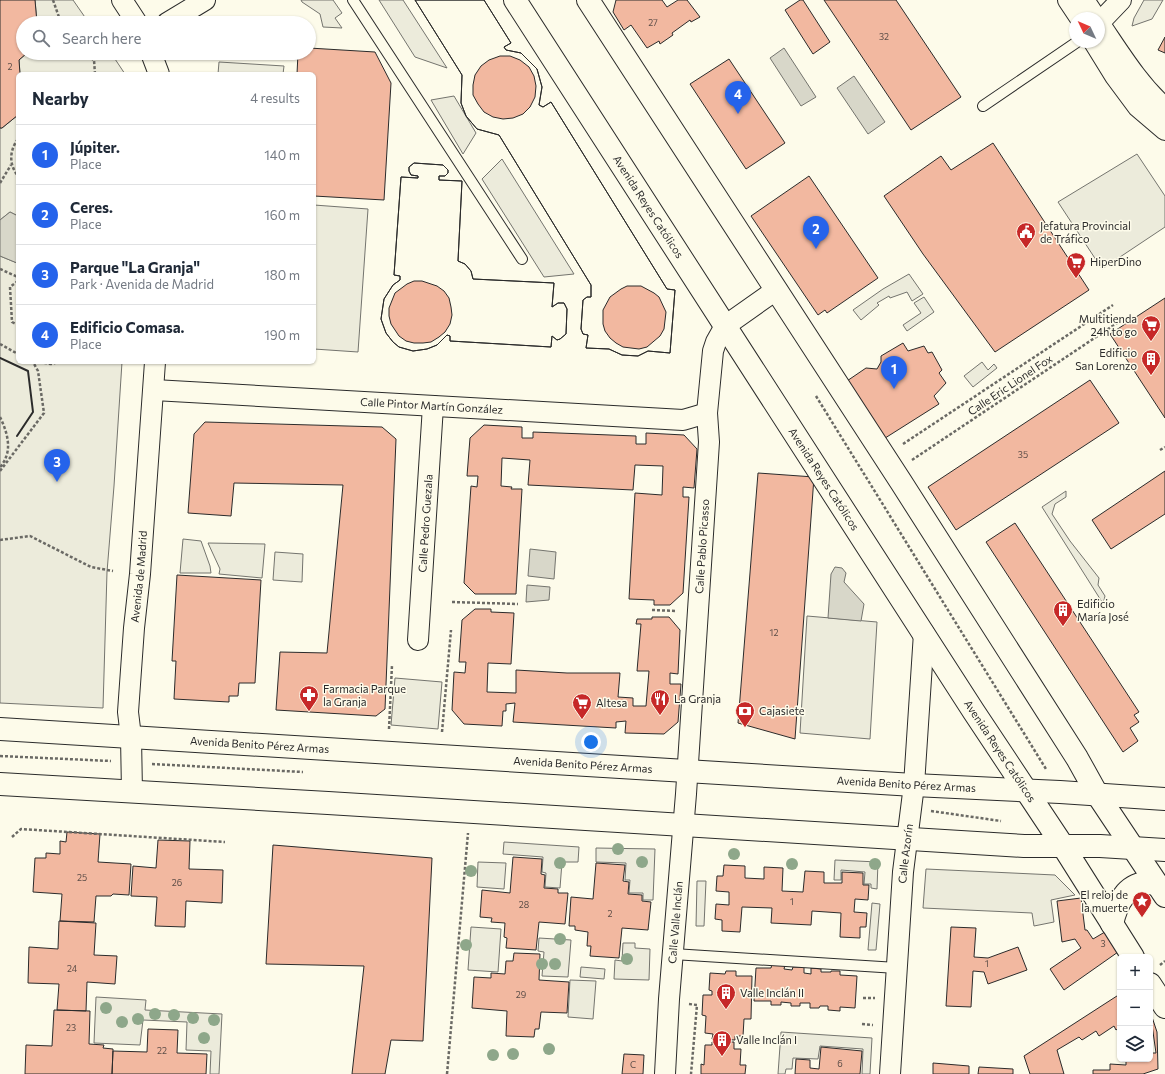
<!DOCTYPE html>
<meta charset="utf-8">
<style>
body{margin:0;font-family:Commissioner,sans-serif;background:#f6f6f7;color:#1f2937}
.controls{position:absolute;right:12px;bottom:12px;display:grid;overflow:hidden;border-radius:6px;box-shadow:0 1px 3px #0004}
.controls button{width:36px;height:36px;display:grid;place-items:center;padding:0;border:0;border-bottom:1px solid #e0e1e3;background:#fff;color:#1f2937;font:20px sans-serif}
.compass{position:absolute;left:1069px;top:12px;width:36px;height:36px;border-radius:50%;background:#fff;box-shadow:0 1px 3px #0004;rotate:314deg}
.you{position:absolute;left:591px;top:742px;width:14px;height:14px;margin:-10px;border:3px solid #fff;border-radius:50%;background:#1a73e8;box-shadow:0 0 0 6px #1a73e833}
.badge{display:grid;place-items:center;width:26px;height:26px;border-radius:50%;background:#2563eb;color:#fff;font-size:13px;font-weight:700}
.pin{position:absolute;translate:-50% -33px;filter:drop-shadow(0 1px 2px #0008)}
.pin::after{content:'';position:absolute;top:21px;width:14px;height:12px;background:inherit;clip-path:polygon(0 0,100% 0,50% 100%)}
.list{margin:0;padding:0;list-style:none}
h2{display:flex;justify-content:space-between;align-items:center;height:52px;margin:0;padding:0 16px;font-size:17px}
h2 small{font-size:13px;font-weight:400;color:#747a83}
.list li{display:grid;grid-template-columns:26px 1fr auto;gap:12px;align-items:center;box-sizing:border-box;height:60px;padding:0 16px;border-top:1px solid #e0e1e3}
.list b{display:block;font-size:15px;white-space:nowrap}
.list p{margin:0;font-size:13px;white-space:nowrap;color:#747a83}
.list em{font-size:13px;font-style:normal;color:#747a83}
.icon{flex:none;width:22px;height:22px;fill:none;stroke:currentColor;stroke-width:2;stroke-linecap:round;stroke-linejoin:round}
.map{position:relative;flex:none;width:1165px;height:1074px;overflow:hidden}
.search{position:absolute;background:#fff;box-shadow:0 1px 3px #0004;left:16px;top:16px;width:300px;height:44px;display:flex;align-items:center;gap:10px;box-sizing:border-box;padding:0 14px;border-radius:22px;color:#747a83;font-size:15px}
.panel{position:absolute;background:#fff;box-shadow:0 1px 3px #0004;left:16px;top:72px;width:300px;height:292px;border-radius:6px}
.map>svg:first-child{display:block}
.green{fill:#ecebdb;stroke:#74746e}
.water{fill:#d8d7c9;stroke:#74746e}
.building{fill:#f2b8a0;stroke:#2b2b2b;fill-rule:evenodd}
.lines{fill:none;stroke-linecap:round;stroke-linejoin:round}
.lane-casing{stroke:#2b2b2b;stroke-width:12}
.street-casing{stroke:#2b2b2b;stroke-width:22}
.secondary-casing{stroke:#2b2b2b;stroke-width:24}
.path{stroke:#6a6964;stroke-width:2.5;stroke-dasharray:3 2;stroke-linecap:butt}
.lane{stroke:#fdfbea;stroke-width:10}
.street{stroke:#fdfbea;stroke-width:20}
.secondary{stroke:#fdfbea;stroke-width:22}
.wall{stroke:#2b2b2b;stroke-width:2}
.tree{fill:#8ea78a}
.labels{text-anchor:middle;stroke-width:3;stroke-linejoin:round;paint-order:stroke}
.number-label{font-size:9px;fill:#5d4e48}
.street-label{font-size:11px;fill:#2b2b2b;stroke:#fdfbea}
.poi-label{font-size:11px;fill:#2b2b2b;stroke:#fdfbea;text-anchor:start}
</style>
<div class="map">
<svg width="1165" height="1074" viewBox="0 0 1165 1074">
<rect width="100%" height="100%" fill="#fdfbea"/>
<path class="green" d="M35,0H73L89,23H37Z
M301,0H333L342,13L335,18L342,28L323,27L320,14L302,2Z
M379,0H403L447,68L415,57Z
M1144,0H1163L1152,19L1132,26L1134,18Z
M27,53H111L125,74H20L19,60Z
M219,62L284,66L283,74H218Z
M454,96L476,133L463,154L431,100Z
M18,115V216L10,212L0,220V128H2Z
M1137,154L1165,196V227L1102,269L1058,202Z
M502,159L574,274L544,277L482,179Z
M314,205L368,209L358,352L314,349Z
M0,256L17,263L18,262V362H122L114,486L107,572L103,708L0,703Z
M909,274L923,294L912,301L907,292L890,298L889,296L877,303L879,305L861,320L853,310L883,289Z
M924,297L934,312L907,331L903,325L921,313L914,303Z
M982,362L988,370L994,364L997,368L973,387L964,376Z
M1066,491V497L1055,504L1052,514L1070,541L1099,578L1098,585L1105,596L1104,600L1102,602L1042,507Z
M183,539L201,541L210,566L211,573H180Z
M208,543L265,544L262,578L219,574L220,569Z
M275,552L303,554L302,582L273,580Z
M807,616L877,622L870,739L800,733Z
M395,678L442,682L438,729L391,725Z
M504,842L579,847L578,862H562L560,888L545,887L546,873L542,872L543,857L503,854Z
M596,848L655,849L653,900H643V893H629L630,880H625L626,863L596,862Z
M835,860L878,862L877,889L871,888V884H864L865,872L841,870V880H834Z
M478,862L506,863L504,889L477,887Z
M926,869L1055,875L1075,895L1051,900L1054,922L1034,926L1032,913L923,908Z
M697,881H706L704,926H696Z
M872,903L880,904L876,950H868Z
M471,927L501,929L498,972L468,970Z
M539,938L571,940L568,977L542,976L544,952L538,951Z
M623,943H635V948L650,949L649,980L614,979L615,960L622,961Z
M581,967L605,969L604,979L580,977Z
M570,980L596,981L593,1019L568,1017Z
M96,997L146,1000L145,1010L222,1014L219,1074H210L211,1051L186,1050L187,1022L143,1020L140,1045L94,1043Z
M781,1032L872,1038L870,1074H862L863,1049L820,1046L818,1059L793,1058L792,1069H786L785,1074H778Z"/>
<path class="water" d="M784,48L816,97L801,106L770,58Z
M854,76L885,122L868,134L837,88Z
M10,212L18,216V262L17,263L0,256V220Z
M530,549L556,552L554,579L528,576Z
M835,567L842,568L846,573L844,582L864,604L861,621L828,618L831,574Z
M527,585L550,587L549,600L526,602Z"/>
<path class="building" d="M0,0H35L37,23H23V53H27L19,60L20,74H18V115L2,128H0Z
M415,0H484L511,43L504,47L506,50L521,53L537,69L542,87L539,105L543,107L551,102L667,289L675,290L670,353L648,351L638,356L622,355L609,349L586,348L588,335L583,334L581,329L583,300L587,297H591V285L499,135L477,129L466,116L461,103L462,75ZM500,56H510L520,60L529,67L534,76L536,86L535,97L530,107L523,114L513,118L503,119L493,117L484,112L478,104L473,95V85L475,75L481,66L489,60ZM627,286H641L654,293L659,297L666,312L664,329L660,336L647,347L639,349L623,347L616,343L610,338L605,331L603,324V310L610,297L621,289Z
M415,0H484L511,43L504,47L506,50L521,53L537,69L542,87L539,105L543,107L551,102L667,289L675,290L670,353L648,351L638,356L622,355L609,349L586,348L588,335L583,334L581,329L583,300L587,297H591V285L499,135L477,129L466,116L461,103L462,75Z
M616,0H662L667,7L678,0H687L700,17L691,22L690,20L672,33L673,35L660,44L659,41L647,48L631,25L624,30L613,12Z
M800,0H803L830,42L813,54L785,10Z
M824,0H896L961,97L911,130Z
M1165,37V53L1158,50Z
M309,48L375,52L391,83L384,200L314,196V74H297L298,53H309Z
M729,59L785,143L746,169L690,84Z
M993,143L1089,290L995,352L923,254L884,196L941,156L951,170Z
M414,163L443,165L448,170V173L445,176H439V180L462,181L458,261L465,264L471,271L473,279L554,283L552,307L558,303H564L567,309L566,334L560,339L557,340L552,336L551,347L450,341V336L447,335L437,345L427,349L413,351L399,347L393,342L386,333L381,319L384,299L393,285L400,280V276L394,275L401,177L418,178V176L411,175L409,171V167ZM414,281H422L437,286L444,291L449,298L451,307L452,315L450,324L445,332L439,337L431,342L423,343H414L406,341L399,336L391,324L389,316V308L395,293L407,284Z
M414,163L443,165L448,170V173L445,176H439V180L462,181L458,261L465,264L471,271L473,279L554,283L552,307L558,303H564L567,309L566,334L560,339L557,340L552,336L551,347L450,341V336L447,335L437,345L427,349L413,351L399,347L393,342L386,333L381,319L384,299L393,285L400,280V276L394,275L401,177L418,178V176L411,175L409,171V167Z
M809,176L878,278L827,313L825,310L818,315L751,216Z
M1165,298V418L1110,334Z
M903,343L908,351L924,346L928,353L932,352L942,370L939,373L946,383L934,396L939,404L882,440L844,383L866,368L877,369L881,362V356Z
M1090,380L1119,423L956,530L928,487Z
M205,422L382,427L396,439L385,709L376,716L276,710L280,652L327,653L343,485L234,483L231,516L188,513L194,434Z
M484,425L522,427V438H533V432L636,436V444H646V433L684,435L697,449L694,488L683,487V497H689L683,593L670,605H654V600L629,599L635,493L662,495L663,466L635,465L633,490L528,485L530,460L502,458L501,486L512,487L511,489H522L516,594H475L464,583L471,486L477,487L478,476H467L470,438Z
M1165,471V514L1111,549L1092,520Z
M758,473L814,477L795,739L738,723Z
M1015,523L1139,712L1134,715L1139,722L1130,728L1138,741L1123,752L986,542Z
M177,575L261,580L255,683H239L238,696H229V702L174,699L176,661H172Z
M475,609H491V612L514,613L511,664L488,663L487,692L516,693V670L567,673H620L618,697L633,698V706H646L649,671H637L641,624H636L637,619H652V617H669L680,630L678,674L670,673V684H681L678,722L664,734L625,733L626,721L616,722V728L513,722L515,703L506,704V711H503L502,726L464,724L452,710L454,672L465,673L466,662H459L462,620Z
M67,832L100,834L98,862L131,864L129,895L113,894L111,896H96L94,922L60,921L62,894L33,892L35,858H46V853L60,854V841L66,842Z
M158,840L190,841L189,869L223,870L222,903L186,901L185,927L155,926L157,897L131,896L133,866L156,868Z
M273,845L432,858L423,1041L391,1040L385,1074H352L364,966L266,964Z
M513,857L542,859L541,874L545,875L544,888L558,889V893H568L565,924L539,922L536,950L506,948L507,938L504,937L505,923L491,922L492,918L480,917L482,890L510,893Z
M596,863L625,865L623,881L629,882L628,894L642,895V901L651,902L648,930L622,928L619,958L590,956L591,946H587L588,932L575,930V926H569L571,897L593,899Z
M724,865L745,866V878L764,879V867L783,868L782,891L803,892L805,871L824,872V883H842V872L863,873V885H869L868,900L855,899L854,912L867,913L866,927H860V938L840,937L841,913L812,911L811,925L771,923L772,908L742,907L740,932L722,931V920L715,919L716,904L729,905V892L716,891L717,876H723Z
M1081,898L1085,930H1087L1093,939L1115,926L1128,945L1064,990L1050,969L1081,948L1075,939L1062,942L1057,901Z
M59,921L96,923L94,955L117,956L115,984L87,982L86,1011L57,1010L59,984L28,983L29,947L58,949Z
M951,927L976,928L974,957L988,958L1018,947L1027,970L988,984L984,972L973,971L971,1007L946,1006Z
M514,953L540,954L539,980L569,982L567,1013L541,1012L539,1029H535L534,1037L506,1036L507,1011L472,1008L474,977L491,978V973L505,974L506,961H513Z
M772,964L785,965L784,969L792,970L793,967H804V973L811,974V968L821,969V972H831V971H840V975L857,976L855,1008L840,1007V1011L828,1010V1006H820L819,1008H810V1003H800V1006H791V1003L781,1002V1005H771V1001H754L756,968H771Z
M726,971H736V976H752L751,1019H744L743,1036H735V1040L712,1039L713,1034L705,1033L706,1016L702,1015L703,995H712V991L709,990L710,973L725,974Z
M1120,994V1027L1116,1030L1114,1026L1099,1036L1096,1031L1082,1040L1079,1037L1057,1050L1064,1074H1030L1024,1056Z
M54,1010L90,1011L89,1044L104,1045L103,1048L113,1049L112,1074H25L26,1045L52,1046Z
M1150,1011L1157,1032L1158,1069L1143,1074H1093V1070H1110V1064L1126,1065V1059H1150V1053H1156Z
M148,1029L178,1030L177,1053L207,1054L206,1074H112L113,1051L147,1052Z
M712,1042H734V1049H741L740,1065H746L745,1074H701V1064L704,1065L705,1045H712Z
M821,1047L862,1051L860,1074H795L796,1059L810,1060V1068L819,1069Z
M624,1054L644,1055L643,1074H622Z
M933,1063L969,1066V1074H933Z
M979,1067L1013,1069V1074H978Z"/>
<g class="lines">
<defs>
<path id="lane" d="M353,0L522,259
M983,106L1077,42
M673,954L897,968"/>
<g id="street">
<path d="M122,0L137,23"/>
<path d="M1068,0L1080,18"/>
<path d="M1084,0L1096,18"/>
<path d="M167,23L205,0"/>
<path d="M1099,23C1119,52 1138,84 1165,108"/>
<path d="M1099,23L1121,0"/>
<path d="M1094,42L1115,76L1138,107L1165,130"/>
<path d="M151,53L159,74"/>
<path id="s1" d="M154,390L683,420L707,413"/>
<path id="s2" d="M418,640L433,406"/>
<path id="s3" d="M132,792L131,737L128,712L134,628L140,574L155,362"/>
<path id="s4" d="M665,1074L669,999L686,794L709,442L707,413L713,351L716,342L725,326L776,290"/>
<path id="s5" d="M890,1074L903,872L914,785L924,633"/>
</g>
<g id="secondary">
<path id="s6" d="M515,0L974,712L1063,846L1133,957"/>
<path d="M588,0L901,482L1077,758L1097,794L1165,896"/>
<path id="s7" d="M0,729L914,785L1060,792L1165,799"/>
<path d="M0,784L328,803L1024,846H1100L1165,850"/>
<path d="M1112,924C1117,901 1129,878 1157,884"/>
<path d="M1150,984L1165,1007"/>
</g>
</defs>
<use href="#lane" class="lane-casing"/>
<use href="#street" class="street-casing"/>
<use href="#secondary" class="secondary-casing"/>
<path class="path" d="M53,0L61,23
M82,53L94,60L95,74
M18,139C9,151 9,165 18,176
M0,183L11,165
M0,269L18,277
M18,281L10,287L12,322L18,325
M0,344L18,354
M39,362L51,364L59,362
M816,396L1046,769
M0,417C6,429 11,445 6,457C5,461 2,464 0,468
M903,444L1113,305
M1160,450L1165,447
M912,460L1123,319
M0,471L44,413L38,371L33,362
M0,540L30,536L91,567L113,571
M452,602L518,604
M652,610L677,611
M389,729L392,665
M442,732L451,630
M0,756L111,761
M152,764L303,772
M931,811L1001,821
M12,837L21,829L225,842
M1160,965L1165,961
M863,998H875
M689,1004L697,1005L691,1074
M862,1024L873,1025
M447,1074L468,833"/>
<use href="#lane" class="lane"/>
<use href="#street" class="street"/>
<use href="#secondary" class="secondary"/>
<path class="wall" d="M0,358L28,371L33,412L17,436"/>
</g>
<g class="tree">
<circle cx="618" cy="849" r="6"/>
<circle cx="734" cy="854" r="6"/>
<circle cx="642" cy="862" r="6"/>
<circle cx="560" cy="863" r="6"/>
<circle cx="792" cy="864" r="6"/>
<circle cx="875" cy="864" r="6"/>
<circle cx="471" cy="871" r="6"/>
<circle cx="560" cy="939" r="6"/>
<circle cx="466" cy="945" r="6"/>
<circle cx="627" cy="959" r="6"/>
<circle cx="542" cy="964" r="6"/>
<circle cx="555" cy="964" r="6"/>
<circle cx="106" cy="1008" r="6"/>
<circle cx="155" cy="1014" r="6"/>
<circle cx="174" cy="1015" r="6"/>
<circle cx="193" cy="1018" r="6"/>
<circle cx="138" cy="1019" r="6"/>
<circle cx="214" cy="1020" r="6"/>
<circle cx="122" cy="1022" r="6"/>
<circle cx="204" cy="1038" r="6"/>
<circle cx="549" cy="1049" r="6"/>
<circle cx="513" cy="1054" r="6"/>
<circle cx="493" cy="1055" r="6"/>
</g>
<defs>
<symbol id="civic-pin" viewBox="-11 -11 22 30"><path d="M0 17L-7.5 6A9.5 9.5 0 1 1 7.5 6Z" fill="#c62828" stroke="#fdfbea"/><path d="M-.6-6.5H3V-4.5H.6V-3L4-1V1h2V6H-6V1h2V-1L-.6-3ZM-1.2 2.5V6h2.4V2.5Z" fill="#fff"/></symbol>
<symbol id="supermarket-pin" viewBox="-11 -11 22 30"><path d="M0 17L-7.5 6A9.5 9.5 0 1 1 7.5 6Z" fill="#c62828" stroke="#fdfbea"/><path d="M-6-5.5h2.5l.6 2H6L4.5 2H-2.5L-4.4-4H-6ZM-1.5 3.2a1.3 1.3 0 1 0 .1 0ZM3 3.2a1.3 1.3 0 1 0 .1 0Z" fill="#fff"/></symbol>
<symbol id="building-pin" viewBox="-11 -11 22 30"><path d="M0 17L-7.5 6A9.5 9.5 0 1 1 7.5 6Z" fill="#c62828" stroke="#fdfbea"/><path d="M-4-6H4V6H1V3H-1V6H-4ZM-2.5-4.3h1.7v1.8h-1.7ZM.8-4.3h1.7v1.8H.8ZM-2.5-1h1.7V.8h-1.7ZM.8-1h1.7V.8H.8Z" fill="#fff"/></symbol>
<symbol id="pharmacy-pin" viewBox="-11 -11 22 30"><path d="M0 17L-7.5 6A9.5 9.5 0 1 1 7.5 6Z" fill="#c62828" stroke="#fdfbea"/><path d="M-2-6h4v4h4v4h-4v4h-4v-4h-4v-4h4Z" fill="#fff"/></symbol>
<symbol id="restaurant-pin" viewBox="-11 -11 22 30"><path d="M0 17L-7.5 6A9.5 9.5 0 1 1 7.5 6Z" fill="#c62828" stroke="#fdfbea"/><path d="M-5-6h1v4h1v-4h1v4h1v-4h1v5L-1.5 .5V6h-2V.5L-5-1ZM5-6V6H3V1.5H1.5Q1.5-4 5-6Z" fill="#fff"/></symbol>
<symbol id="bank-pin" viewBox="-11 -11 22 30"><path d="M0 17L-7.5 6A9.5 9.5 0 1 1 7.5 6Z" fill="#c62828" stroke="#fdfbea"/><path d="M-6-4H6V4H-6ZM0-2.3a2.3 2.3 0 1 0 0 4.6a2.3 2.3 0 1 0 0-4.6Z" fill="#fff"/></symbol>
<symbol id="sight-pin" viewBox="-11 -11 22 30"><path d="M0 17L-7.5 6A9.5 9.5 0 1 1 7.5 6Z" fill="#c62828" stroke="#fdfbea"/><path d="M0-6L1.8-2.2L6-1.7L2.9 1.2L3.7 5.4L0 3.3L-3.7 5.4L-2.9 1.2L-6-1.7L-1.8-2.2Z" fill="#fff"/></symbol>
</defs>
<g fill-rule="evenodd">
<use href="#civic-pin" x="1015" y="221" width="22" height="30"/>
<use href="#supermarket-pin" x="1065" y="251" width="22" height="30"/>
<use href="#supermarket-pin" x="1140" y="314" width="22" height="30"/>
<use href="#building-pin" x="1140" y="348" width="22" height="30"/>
<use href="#building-pin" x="1052" y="599" width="22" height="30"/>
<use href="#pharmacy-pin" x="298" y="684" width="22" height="30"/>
<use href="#restaurant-pin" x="649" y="688" width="22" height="30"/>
<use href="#supermarket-pin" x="571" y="692" width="22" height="30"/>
<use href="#bank-pin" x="734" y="700" width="22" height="30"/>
<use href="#sight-pin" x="1131" y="890" width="22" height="30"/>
<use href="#building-pin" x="715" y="982" width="22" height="30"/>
<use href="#building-pin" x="711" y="1029" width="22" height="30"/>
</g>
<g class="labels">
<g class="number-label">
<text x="653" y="26">27</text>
<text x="884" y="40">32</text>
<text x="10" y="70">2</text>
<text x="1023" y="458">35</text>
<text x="774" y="636">12</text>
<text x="82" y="881">25</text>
<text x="177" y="886">26</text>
<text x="792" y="905">1</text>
<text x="524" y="908">28</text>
<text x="610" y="917">2</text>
<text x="1103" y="947">3</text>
<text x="987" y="967">1</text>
<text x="72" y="972">24</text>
<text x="521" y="998">29</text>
<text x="71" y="1031">23</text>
<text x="162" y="1054">22</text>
<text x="840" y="1067">6</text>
<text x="633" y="1068">C</text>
</g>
<g class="street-label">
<text dy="4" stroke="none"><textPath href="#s6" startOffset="246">Avenida Reyes Católicos</textPath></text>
<text transform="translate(1010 385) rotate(-34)" y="4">Calle Eric Lionel Fox</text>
<text dy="4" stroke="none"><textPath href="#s1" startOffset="278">Calle Pintor Martín González</textPath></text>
<text dy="4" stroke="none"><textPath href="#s6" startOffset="570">Avenida Reyes Católicos</textPath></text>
<text dy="4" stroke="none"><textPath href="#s2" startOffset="117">Calle Pedro Guezala</textPath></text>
<text dy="4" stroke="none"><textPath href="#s4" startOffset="529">Calle Pablo Picasso</textPath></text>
<text dy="4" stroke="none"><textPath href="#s3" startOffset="216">Avenida de Madrid</textPath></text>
<text dy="4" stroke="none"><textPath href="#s7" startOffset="260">Avenida Benito Pérez Armas</textPath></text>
<text dy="4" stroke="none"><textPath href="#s6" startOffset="894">Avenida Reyes Católicos</textPath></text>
<text dy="4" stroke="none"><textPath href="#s7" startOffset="584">Avenida Benito Pérez Armas</textPath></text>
<text dy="4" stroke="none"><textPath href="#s7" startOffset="908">Avenida Benito Pérez Armas</textPath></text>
<text dy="4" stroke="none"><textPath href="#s5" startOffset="221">Calle Azorín</textPath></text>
<text dy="4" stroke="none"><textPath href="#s4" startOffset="152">Calle Valle Inclán</textPath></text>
</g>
<g class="poi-label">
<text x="1040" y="230">Jefatura Provincial<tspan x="1040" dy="13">de Tráfico</tspan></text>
<text x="1090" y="266">HiperDino</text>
<text x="1137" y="323" text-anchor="end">Multitienda<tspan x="1137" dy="13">24h to go</tspan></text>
<text x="1137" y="357" text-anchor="end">Edificio<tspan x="1137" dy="13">San Lorenzo</tspan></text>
<text x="1077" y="608">Edificio<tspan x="1077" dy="13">María José</tspan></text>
<text x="323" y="693">Farmacia Parque<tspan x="323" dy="13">la Granja</tspan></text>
<text x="674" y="703">La Granja</text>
<text x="596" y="707">Altesa</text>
<text x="759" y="715">Cajasiete</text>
<text x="1128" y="899" text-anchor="end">El reloj de<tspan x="1128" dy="13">la muerte</tspan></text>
<text x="740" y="997">Valle Inclán II</text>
<text x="736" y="1044">Valle Inclán I</text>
</g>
</g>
</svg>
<div class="controls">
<button>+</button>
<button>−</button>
<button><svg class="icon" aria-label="layers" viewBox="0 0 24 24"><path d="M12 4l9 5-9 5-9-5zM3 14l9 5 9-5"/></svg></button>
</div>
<svg class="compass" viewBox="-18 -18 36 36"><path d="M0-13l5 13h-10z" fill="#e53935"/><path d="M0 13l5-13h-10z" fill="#747a83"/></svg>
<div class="you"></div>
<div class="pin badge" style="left:894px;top:389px">1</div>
<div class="pin badge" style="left:816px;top:249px">2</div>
<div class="pin badge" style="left:57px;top:482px">3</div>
<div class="pin badge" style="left:738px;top:114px">4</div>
<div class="search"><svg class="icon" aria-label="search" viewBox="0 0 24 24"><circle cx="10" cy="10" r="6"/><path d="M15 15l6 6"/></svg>Search here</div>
<section class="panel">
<h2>Nearby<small>4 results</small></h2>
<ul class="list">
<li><span class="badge">1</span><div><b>Júpiter.</b><p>Place</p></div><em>140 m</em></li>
<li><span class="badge">2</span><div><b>Ceres.</b><p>Place</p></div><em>160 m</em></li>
<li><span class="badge">3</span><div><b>Parque &quot;La Granja&quot;</b><p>Park · Avenida de Madrid</p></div><em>180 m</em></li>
<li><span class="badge">4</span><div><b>Edificio Comasa.</b><p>Place</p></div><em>190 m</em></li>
</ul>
</section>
</div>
